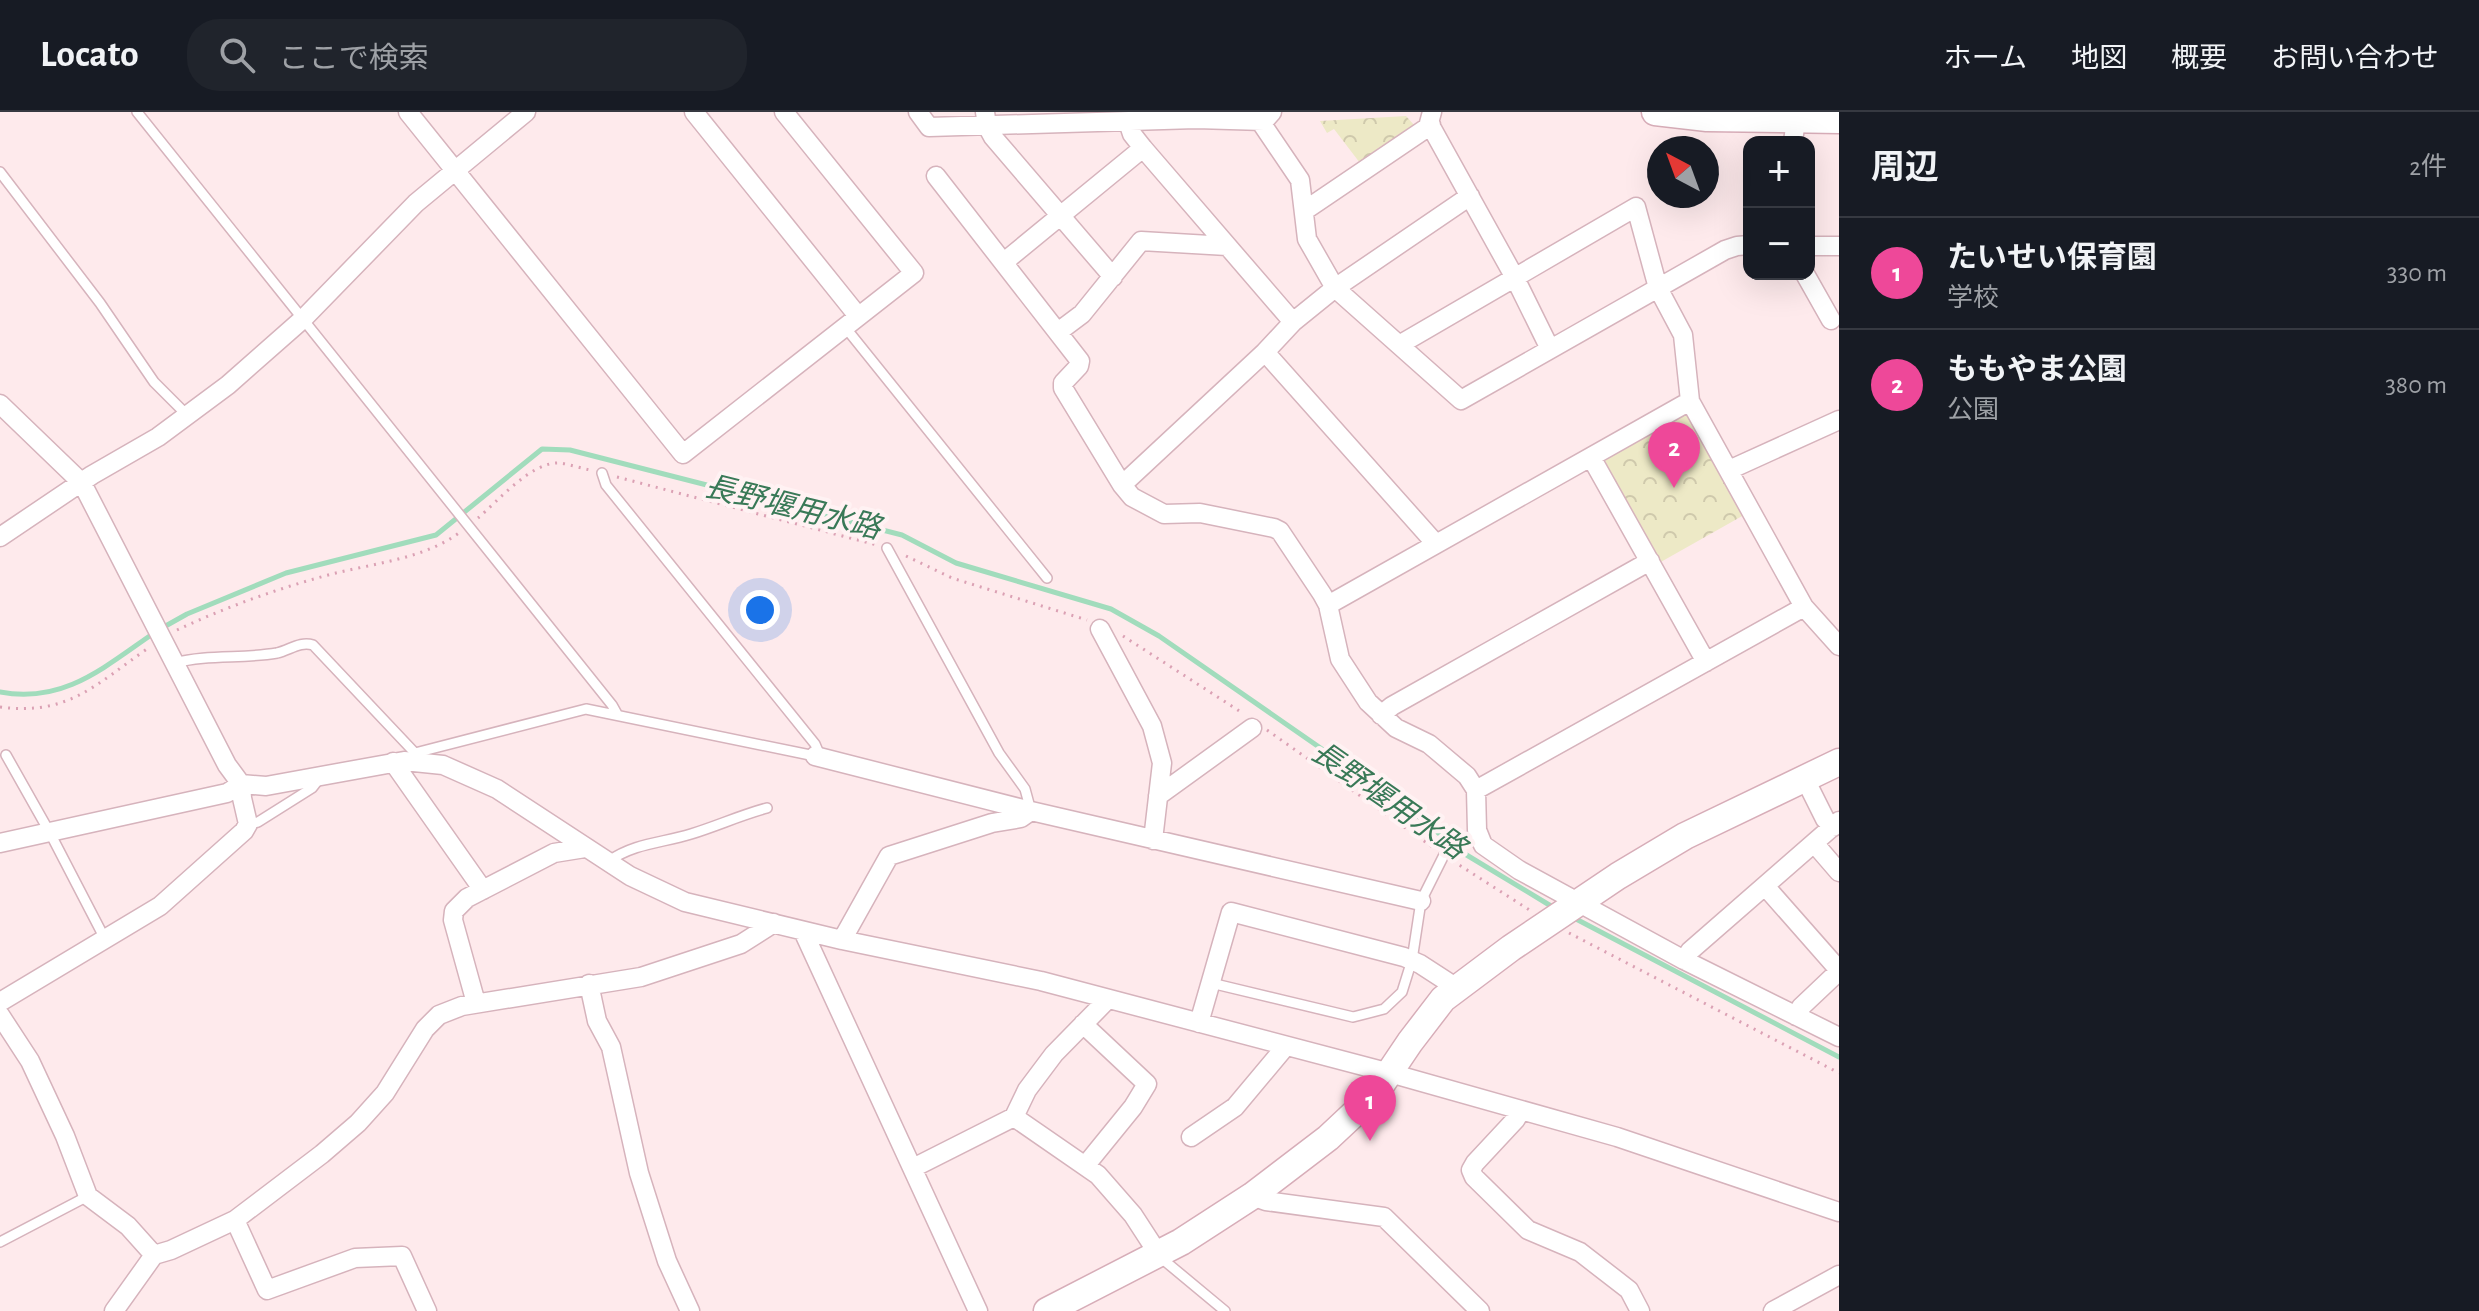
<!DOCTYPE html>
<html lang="ja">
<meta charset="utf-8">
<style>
body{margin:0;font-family:"Alegreya Sans","Noto Sans JP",sans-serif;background:#20242c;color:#f1f3f6}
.controls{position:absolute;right:24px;top:24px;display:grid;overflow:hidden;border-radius:16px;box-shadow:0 8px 32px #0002}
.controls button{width:72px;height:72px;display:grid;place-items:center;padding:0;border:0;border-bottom:2px solid #363941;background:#171b24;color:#f1f3f6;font:40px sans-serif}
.compass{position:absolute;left:1647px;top:24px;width:72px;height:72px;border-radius:50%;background:#171b24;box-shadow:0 8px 32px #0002;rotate:319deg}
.you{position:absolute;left:760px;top:498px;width:28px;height:28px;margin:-20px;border:6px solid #fff;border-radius:50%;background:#1a73e8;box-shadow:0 0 0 12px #1a73e833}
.badge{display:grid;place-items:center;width:52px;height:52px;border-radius:50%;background:#ee4899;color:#fff;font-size:26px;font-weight:700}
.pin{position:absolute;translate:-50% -66px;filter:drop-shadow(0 2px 4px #0008)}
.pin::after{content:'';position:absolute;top:42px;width:28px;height:24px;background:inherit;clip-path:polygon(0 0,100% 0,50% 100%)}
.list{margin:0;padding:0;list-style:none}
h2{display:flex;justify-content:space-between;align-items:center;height:104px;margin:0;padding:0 32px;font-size:34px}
h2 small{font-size:26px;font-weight:400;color:#9ea1a6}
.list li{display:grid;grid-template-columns:52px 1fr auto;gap:24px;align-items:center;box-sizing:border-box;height:112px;padding:0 32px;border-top:2px solid #363941}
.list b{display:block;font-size:30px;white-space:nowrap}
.list p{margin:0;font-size:26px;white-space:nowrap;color:#9ea1a6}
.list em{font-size:26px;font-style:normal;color:#9ea1a6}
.icon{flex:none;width:44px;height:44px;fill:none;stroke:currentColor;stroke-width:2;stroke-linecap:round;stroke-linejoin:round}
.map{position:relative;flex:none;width:1839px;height:1199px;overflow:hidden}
header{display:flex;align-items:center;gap:48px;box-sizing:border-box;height:112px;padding:0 40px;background:#171b24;border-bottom:2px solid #363941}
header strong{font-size:38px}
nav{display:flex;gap:44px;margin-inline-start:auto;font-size:28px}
.search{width:560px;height:72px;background:#20242c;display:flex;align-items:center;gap:20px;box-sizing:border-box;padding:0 28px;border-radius:32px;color:#9ea1a6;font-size:30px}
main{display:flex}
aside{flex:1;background:#171b24}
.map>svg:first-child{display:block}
.park{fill:url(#park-crowns)}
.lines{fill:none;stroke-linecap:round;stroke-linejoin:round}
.stream{stroke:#a1dcbc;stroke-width:5}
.lane-casing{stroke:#d6b3bc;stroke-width:12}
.street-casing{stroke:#d6b3bc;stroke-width:21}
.secondary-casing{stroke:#d7adb8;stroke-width:29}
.path{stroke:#dba1b4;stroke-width:3;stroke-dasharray:2 6;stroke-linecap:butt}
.lane{stroke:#fff;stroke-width:9}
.street{stroke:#fff;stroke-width:18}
.secondary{stroke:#fff;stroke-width:26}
.labels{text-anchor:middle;stroke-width:8;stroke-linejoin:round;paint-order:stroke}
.water-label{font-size:30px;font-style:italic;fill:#397957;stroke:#fff2f3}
</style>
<header>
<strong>Locato</strong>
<div class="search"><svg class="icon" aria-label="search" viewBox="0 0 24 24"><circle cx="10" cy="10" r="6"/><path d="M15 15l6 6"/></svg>ここで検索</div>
<nav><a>ホーム</a><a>地図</a><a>概要</a><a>お問い合わせ</a></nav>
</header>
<main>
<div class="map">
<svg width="1839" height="1199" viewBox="0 0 1839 1199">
<defs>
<pattern id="park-crowns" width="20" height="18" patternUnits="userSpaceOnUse" patternTransform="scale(2)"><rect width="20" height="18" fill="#ede9c6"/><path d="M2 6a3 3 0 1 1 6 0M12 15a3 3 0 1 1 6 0" fill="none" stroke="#cfc9ac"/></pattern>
</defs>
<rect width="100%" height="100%" fill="#feeaec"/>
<path class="park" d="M1406,4L1414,13L1360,51L1334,17L1327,21L1320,9Z
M1680,302L1691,305L1744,403L1659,451L1605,349L1612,342Z"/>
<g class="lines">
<path class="stream" d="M162,516L187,502L286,461L436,423L542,337L570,338L902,423L956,451L1111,497L1159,524L1417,703L1460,739L1551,794
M0,580C64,592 104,555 154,521
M1576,807L1839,945"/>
<defs>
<path id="lane" d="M137,0L612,593L617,602
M0,60L100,191L154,270L188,304
M845,215L1047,466
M602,361L606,373L815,632L821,646
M887,436L999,641L1025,677L1031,699
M174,551C208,542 243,547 277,541C290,538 300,529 313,533L415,641
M6,643L50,721L105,827
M414,649L415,641L586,597L815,644
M248,712L258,710L312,676L319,667
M609,749C635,731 662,731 691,722C717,714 741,703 767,696
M1211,871L1353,905L1384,897L1402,880L1412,848L1421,789L1444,743
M0,1130L88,1084
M1160,1145L1225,1199"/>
<path id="street" d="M408,0L683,342L914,161L784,0
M694,0L858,204
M918,0L929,15L1196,7L1264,9L1272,0
M985,0L987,14L993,25L1113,165
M1432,0L1429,11L1515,166L1550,237
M1260,9L1300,68L1307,127L1335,176L1461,288L1725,138L1737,134L1749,133
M1128,10L1132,22L1143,36L1293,210
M1793,30L1797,0
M936,64L1080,249L1079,254L1063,271V276L1122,373L1132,385L1164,402L1200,401L1274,416L1280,419L1322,482L1328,493L1340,547L1368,590L1396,616L1429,632L1467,664L1476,678L1477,718L1483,733L1519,758L1684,848L1839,925
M1304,99L1431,13
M1809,134H1839
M1004,150L1143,36
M1805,162L1831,208
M1058,220L1082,202L1141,129L1227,134
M1399,233L1636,95L1658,176L1683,223L1690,289L1804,495L1839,534
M1265,240L1436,432
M0,292L82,371L227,653L241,672L266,674L404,649L443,653L497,677L630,764L685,790L842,828L1041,869L1390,961L1617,1025L1839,1100
M1591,345L1706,550
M1729,358L1839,308
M1122,373L1265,240L1293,210L1335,176L1470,84
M0,425L92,363L158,325L228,273L304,206L416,91L526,0
M1328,493L1690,289
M1100,517L1152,614L1162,651L1153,728
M1381,603L1392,594L1650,449
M815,644L1031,699L1421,789
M393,650L483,778
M1805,667L1825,707L1833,715
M1476,678L1804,495
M1158,684L1252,616
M0,731L227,681L241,672
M1814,731L1839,760
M1765,774L1839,858
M803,819L978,1199
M842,828L889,744L992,711L1021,706L1031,699
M1684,848L1690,839L1839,709
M589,872L597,909L611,935L639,1061L667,1149L690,1199
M0,890L160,794L244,719L248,712L242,686L241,672
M476,891L453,808L454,799L467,786L554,741L585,736
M0,903L30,949L65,1024L88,1084L128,1114L154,1143
M1796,904L1801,895L1839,859
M1199,911L1231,800L1404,845L1420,852L1457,876
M1083,912L1147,972L1133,995L1085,1054
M1521,998L1516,1007L1475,1051L1471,1058L1474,1065L1528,1118L1580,1140L1629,1178L1640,1199
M1014,1005L1098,1063L1133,1103L1159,1143
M1191,1025L1235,995L1286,934
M913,1056L1014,1005L1027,978L1054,942L1108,887
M1252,1084L1266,1089L1384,1105L1480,1199
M235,1108L267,1178L355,1146L402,1144L427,1199
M114,1199L154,1143L171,1138L235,1108L322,1042L358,1011L385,981L425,917L439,903L462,894L641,865L741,832L774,811
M1773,1199L1839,1163"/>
<path id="secondary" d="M1655,0L1707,6L1839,8
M1047,1199L1181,1130L1252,1084L1328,1026L1375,982L1410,930L1443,887L1511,836L1618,764L1685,724L1839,650"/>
</defs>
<use href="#lane" class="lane-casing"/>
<use href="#street" class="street-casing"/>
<use href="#secondary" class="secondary-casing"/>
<path class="path" d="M617,365L877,433
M478,406C498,389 531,350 559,351C569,352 580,356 590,358
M906,444L952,466L1087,508
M177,518C226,495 279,476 332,462C375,451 423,447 459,421
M1123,524L1244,602
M0,595C68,604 95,573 147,537
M1267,618L1434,736
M1453,749L1531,799
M1569,821L1839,961"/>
<use href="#lane" class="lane"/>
<use href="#street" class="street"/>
<use href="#secondary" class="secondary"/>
</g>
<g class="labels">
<g class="water-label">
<text transform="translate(793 395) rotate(14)" y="10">長野堰用水路</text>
<text transform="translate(1389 688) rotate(35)" y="10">長野堰用水路</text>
</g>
</g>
</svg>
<div class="controls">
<button>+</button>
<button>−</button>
</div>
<svg class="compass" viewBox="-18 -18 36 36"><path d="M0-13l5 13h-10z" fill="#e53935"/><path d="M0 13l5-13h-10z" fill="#9ea1a6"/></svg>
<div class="you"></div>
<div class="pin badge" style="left:1370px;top:1029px">1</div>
<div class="pin badge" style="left:1674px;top:376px">2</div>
</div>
<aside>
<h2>周辺<small>2件</small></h2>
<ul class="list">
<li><span class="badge">1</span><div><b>たいせい保育園</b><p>学校</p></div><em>330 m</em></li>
<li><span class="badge">2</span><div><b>ももやま公園</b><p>公園</p></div><em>380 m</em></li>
</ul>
</aside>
</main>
